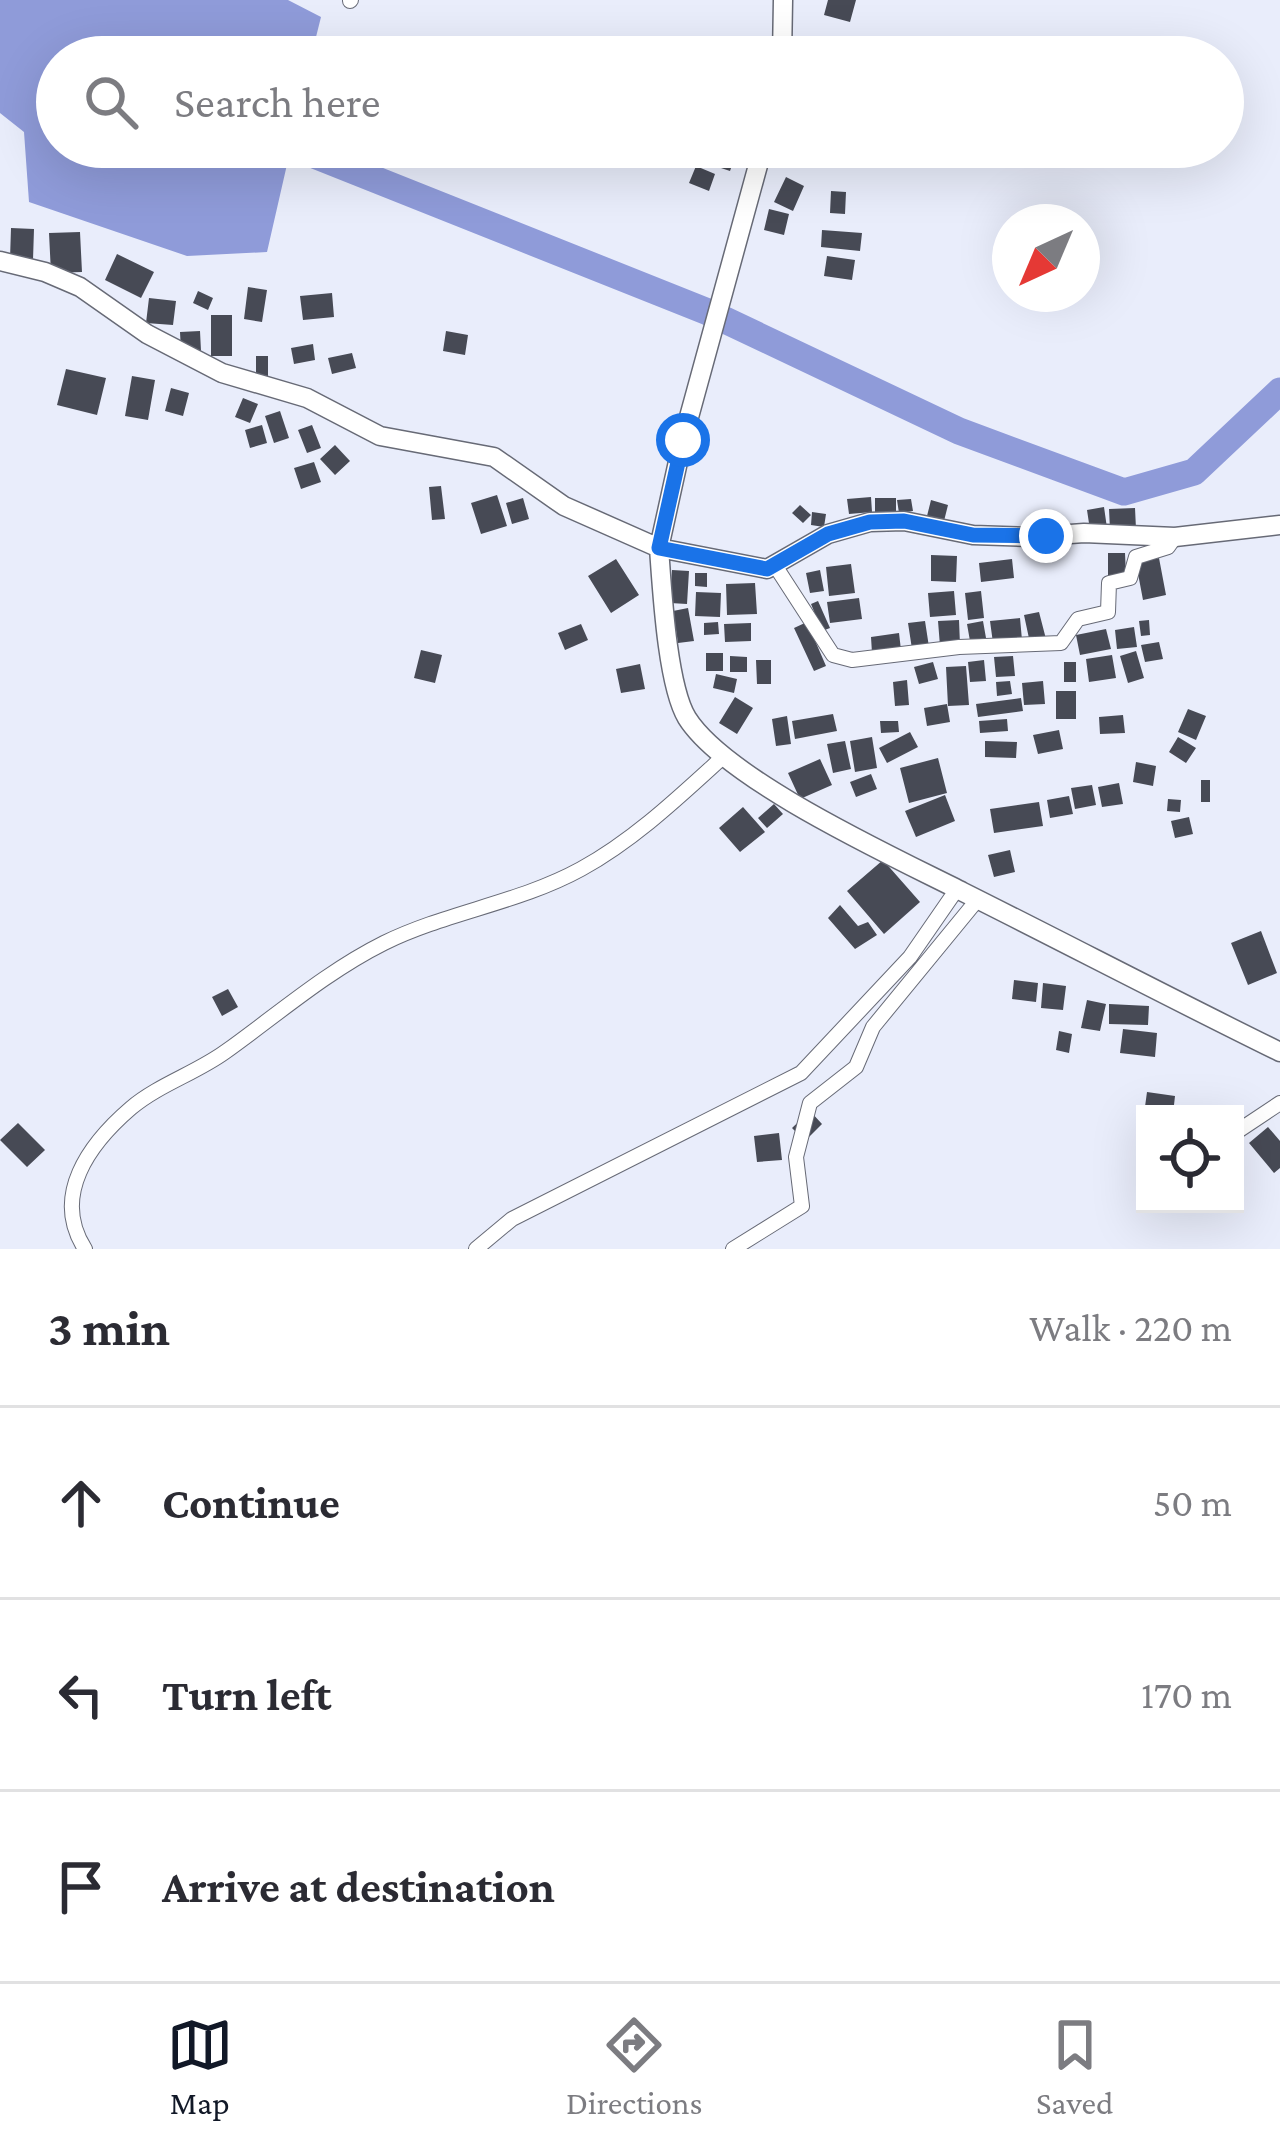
<!DOCTYPE html>
<meta charset="utf-8">
<style>
body{margin:0;font-family:"Crimson Pro",serif;background:#f2f2f3;color:#2b2b33}
.controls{position:absolute;right:36px;bottom:36px;display:grid;overflow:hidden;border-radius:0px;box-shadow:0 12px 48px #0002}
.controls button{width:108px;height:108px;display:grid;place-items:center;padding:0;border:0;border-bottom:3px solid #e1e1e2;background:#fff;color:#2b2b33;font:60px sans-serif}
.compass{position:absolute;left:992px;top:204px;width:108px;height:108px;border-radius:50%;background:#fff;box-shadow:0 12px 48px #0002;rotate:224deg}
.stop{position:absolute;width:36px;height:36px;margin:-27px;border:9px solid #1a73e8;border-radius:50%;background:#fff}
.stop.end{background:#1a73e8;border-color:#fff;box-shadow:0 3px 12px #0008}
.list{margin:0;padding:0;list-style:none}
h2{display:flex;justify-content:space-between;align-items:center;height:156px;margin:0;padding:0 48px;font-size:51px}
h2 small{font-size:39px;font-weight:400;color:#7c7c81}
.list li{display:grid;grid-template-columns:78px 1fr auto;gap:36px;align-items:center;box-sizing:border-box;height:192px;padding:0 48px;border-top:3px solid #e1e1e2}
.list b{display:block;font-size:45px;white-space:nowrap}
.list em{font-size:39px;font-style:normal;color:#7c7c81}
.icon{flex:none;width:66px;height:66px;fill:none;stroke:currentColor;stroke-width:2;stroke-linecap:round;stroke-linejoin:round}
.map{position:relative;flex:none;width:1280px;height:1249px;overflow:hidden}
.search{position:absolute;background:#fff;box-shadow:0 12px 48px #0002;left:36px;right:36px;top:36px;height:132px;display:flex;align-items:center;gap:30px;box-sizing:border-box;padding:0 42px;border-radius:66px;color:#7c7c81;font-size:45px}
.sheet{height:732px;background:#fff}
nav{display:flex;justify-content:space-around;align-items:center;box-sizing:border-box;height:168px;border-top:3px solid #e1e1e2;background:#fff;font-size:33px;color:#7c7c81}
nav a{display:grid;justify-items:center;gap:6px}
nav .on{color:#111827}
.map>svg:first-child{display:block}
.water{fill:#8f9bd9}
.lines{fill:none;stroke-linecap:round;stroke-linejoin:round}
.river{stroke:#8f9bd9;stroke-width:27}
.building{fill:#474a55}
.street-casing{stroke:#676a76;stroke-width:16}
.secondary-casing{stroke:#676a76;stroke-width:21}
.street{stroke:#fff;stroke-width:14}
.secondary{stroke:#fff;stroke-width:18}
.route{stroke:#1a73e8;stroke-width:15}
</style>
<div class="map">
<svg width="1280" height="1249" viewBox="0 0 1280 1249">
<rect width="100%" height="100%" fill="#e9edfb"/>
<path class="water" d="M0,0H288L321,17L311,57H57V147H291L267,252L187,256L29,202L24,132L0,113Z"/>
<g class="lines">
<path class="river" d="M294,147L708,312L959,431L1124,492L1194,472L1280,391"/>
</g>
<path class="building" d="M828,0H856L850,22L824,15Z
M708,148L735,157L730,171L703,162Z
M696,166L715,174L709,191L689,183Z
M786,177L804,186L793,211L774,202Z
M831,191L846,192L845,214L830,213Z
M769,209L789,214L784,235L764,230Z
M11,228L34,229L33,260L10,259Z
M822,230L862,233L860,251L821,247Z
M80,232L82,272L51,273L49,233Z
M117,254L154,272L141,298L105,280Z
M827,256L855,260L852,280L824,276Z
M248,287L267,290L262,322L244,319Z
M198,291L213,298L208,310L193,303Z
M332,293L334,317L303,320L300,296Z
M149,298L176,301L173,325L146,323Z
M211,315H232V356H211Z
M200,331L201,351H181L180,332Z
M446,331L468,335L465,355L443,351Z
M313,344L315,360L294,364L291,348Z
M352,353L356,368L332,374L328,358Z
M256,356H268V379H256Z
M66,369L106,378L97,415L57,405Z
M132,376L155,380L148,420L125,416Z
M171,388L189,393L183,416L165,411Z
M243,398L258,404L250,423L235,417Z
M280,411L289,438L274,443L265,416Z
M262,425L267,443L250,448L245,430Z
M312,425L321,448L307,453L298,430Z
M335,445L350,461L335,475L320,459Z
M314,462L321,482L301,489L294,468Z
M441,486L445,519L432,520L429,487Z
M497,495L507,526L481,534L471,503Z
M871,497L872,512L849,514L847,499Z
M523,498L529,519L512,524L506,503Z
M875,498H896V513H875Z
M911,499L913,511L899,513L897,500Z
M931,500L948,505L942,529L925,524Z
M800,505L811,515L803,523L792,513Z
M1104,507L1107,528L1090,530L1087,510Z
M1135,508L1136,529L1110,530L1109,509Z
M812,512L826,514L824,527L811,525Z
M1108,553H1125L1126,576H1108Z
M931,555L957,556L956,582L931,581Z
M1159,558L1166,595L1143,600L1136,563Z
M616,559L639,595L611,613L588,576Z
M1012,559L1014,578L981,582L979,563Z
M851,564L855,593L829,596L826,567Z
M672,570L689,571L687,604L670,603Z
M820,570L824,591L810,593L806,573Z
M695,573H707V587L695,586Z
M755,583L757,614L727,615L726,584Z
M954,591L956,615L930,617L928,593Z
M981,591L984,618L968,620L965,593Z
M696,592L721,593L720,617L695,616Z
M859,598L862,619L830,623L827,602Z
M818,601L830,628L822,631L811,604Z
M688,608L694,641L678,643L673,611Z
M1039,612L1046,639L1030,643L1024,615Z
M1020,618L1022,640L993,643L990,621Z
M959,620L960,645L940,646L938,621Z
M1149,620L1150,635L1141,636L1139,621Z
M925,621L929,647L912,649L908,623Z
M983,621L986,638L970,641L967,624Z
M718,622L719,634L704,635V623Z
M807,622L826,666L814,671L794,628Z
M751,623V641L725,642L724,624Z
M581,624L588,640L565,650L558,633Z
M1134,627L1137,647L1117,649L1115,630Z
M1106,629L1111,649L1080,655L1076,635Z
M899,633L901,650L872,653L871,637Z
M1159,642L1163,659L1145,662L1141,645Z
M421,650L442,655L435,683L414,678Z
M1136,651L1144,678L1128,683L1120,656Z
M706,653H723V671H706Z
M1112,655L1116,678L1089,682L1086,659Z
M730,656L747,657V672H730Z
M1013,656L1015,676L996,677L994,657Z
M756,660H771V684H757Z
M984,660L986,681L970,682L968,662Z
M933,662L938,679L919,684L914,667Z
M1064,662H1076V682H1064Z
M640,664L645,689L621,693L616,669Z
M966,666L969,705L948,706L946,667Z
M716,674L737,679L734,693L713,688Z
M907,680L909,705L895,706L893,682Z
M1010,681L1012,694L997,696L996,682Z
M1043,681L1045,704L1024,705L1022,683Z
M1056,691H1076V719H1056Z
M735,697L753,708L737,734L719,723Z
M1021,698L1023,711L978,717L976,704Z
M947,704L950,722L927,726L924,708Z
M1188,709L1206,716L1196,740L1178,732Z
M833,714L837,731L795,739L792,721Z
M1123,715L1125,733L1100,734L1099,717Z
M787,716L791,744L776,746L772,719Z
M1007,719L1008,731L980,733L979,721Z
M880,721H898L899,732L881,733Z
M1059,730L1063,749L1038,754L1033,735Z
M910,732L918,747L887,763L879,748Z
M872,737L877,768L855,772L850,741Z
M1178,737L1196,748L1186,763L1169,752Z
M845,741L851,769L833,773L827,744Z
M985,741L1017,742L1016,758L985,757Z
M938,758L947,793L909,803L900,768Z
M820,759L832,785L800,799L788,773Z
M1136,762L1156,766L1153,786L1133,782Z
M871,774L877,789L856,797L850,782Z
M1201,780H1210V802H1201Z
M1119,783L1123,804L1102,807L1098,787Z
M1092,785L1096,805L1075,809L1071,788Z
M945,795L955,821L916,837L905,811Z
M1069,796L1073,814L1050,818L1047,800Z
M1168,799L1181,800L1180,812L1167,811Z
M1039,802L1043,826L994,833L990,809Z
M774,804L783,814L767,828L758,818Z
M743,807L765,832L740,852L719,828Z
M1189,817L1193,834L1175,838L1171,821Z
M1010,850L1015,872L994,877L988,855Z
M883,860L920,902L884,934L847,891Z
M840,905L858,926L868,922L877,935L855,949L828,918Z
M1261,931L1277,973L1248,985L1231,943Z
M1014,980L1038,983L1036,1002L1012,999Z
M1043,983L1066,986L1063,1010L1041,1008Z
M228,989L238,1007L222,1016L212,997Z
M1087,1000L1106,1004L1100,1031L1081,1028Z
M1109,1004L1149,1006L1148,1025L1109,1024Z
M1123,1029L1157,1033L1155,1057L1120,1053Z
M1059,1031L1072,1034L1069,1053L1056,1050Z
M1147,1092L1175,1096L1173,1114H1144Z
M810,1111L822,1124L805,1141L792,1128Z
M18,1123L45,1150L27,1167L0,1140Z
M1268,1127L1280,1141V1168L1274,1173L1249,1143Z
M779,1133L782,1160L757,1162L754,1136Z"/>
<g class="lines">
<defs>
<path id="street" d="M350,1L351,0
M776,567L833,655L852,660L959,647L1061,643L1078,619L1108,612L1109,583L1130,578L1136,557L1168,547L1175,537
M1235,1133L1280,1103
M85,1249C51,1196 89,1144 131,1108C158,1085 196,1073 225,1052C277,1015 326,972 384,943C447,912 519,903 581,869C634,840 679,797 724,756
M476,1249L512,1219L801,1073L910,957L957,889
M733,1249L802,1206L796,1157L810,1103L856,1067L873,1027L978,899"/>
<path id="secondary" d="M782,57L783,0
M763,147L683,439L659,548L767,569L828,534L870,522L904,521L973,535L1029,537L1084,533L1175,537L1280,525
M0,261L45,272L80,287L147,334L222,373L307,398L380,436L494,457L564,506L659,548C662,588 667,685 687,718C726,780 894,857 963,892C1069,945 1174,1000 1280,1052"/>
</defs>
<use href="#street" class="street-casing"/>
<use href="#secondary" class="secondary-casing"/>
<use href="#street" class="street"/>
<use href="#secondary" class="secondary"/>
</g>
<g class="lines">
<path class="route" d="M683,440L659,548L767,569L828,534L870,522L904,521L973,535L1046,536"/>
</g>
</svg>
<div class="controls">
<button><svg class="icon" aria-label="locate" viewBox="0 0 24 24"><circle cx="12" cy="12" r="6"/><path d="M12 2v4M12 18v4M2 12h4M18 12h4"/></svg></button>
</div>
<svg class="compass" viewBox="-18 -18 36 36"><path d="M0-13l5 13h-10z" fill="#e53935"/><path d="M0 13l5-13h-10z" fill="#7c7c81"/></svg>
<div class="stop" style="left:683px;top:440px"></div>
<div class="stop end" style="left:1046px;top:536px"></div>
<div class="search"><svg class="icon" aria-label="search" viewBox="0 0 24 24"><circle cx="10" cy="10" r="6"/><path d="M15 15l6 6"/></svg>Search here</div>
</div>
<section class="sheet">
<h2>3 min<small>Walk · 220 m</small></h2>
<ul class="list">
<li><svg class="icon" aria-label="ahead" viewBox="0 0 24 24"><path d="M12 20V5M6 11l6-6 6 6"/></svg><div><b>Continue</b></div><em>50 m</em></li>
<li><svg class="icon" aria-label="left" viewBox="0 0 24 24"><path d="M17 20v-9H6M10 6l-5 5 5 5"/></svg><div><b>Turn left</b></div><em>170 m</em></li>
<li><svg class="icon" aria-label="arrive" viewBox="0 0 24 24"><path d="M6 21V4h12l-3 4 3 4H6"/></svg><div><b>Arrive at destination</b></div></li>
</ul>
</section>
<nav>
<a class="on"><svg class="icon" aria-label="map" viewBox="0 0 24 24"><path d="M3 6l6-2 6 2 6-2v14l-6 2-6-2-6 2zM9 4v14M15 6v14"/></svg>Map</a>
<a><svg class="icon" aria-label="directions" viewBox="0 0 24 24"><path d="M12 3l9 9-9 9-9-9zM9 14v-3h6M13 9l2 2-2 2"/></svg>Directions</a>
<a><svg class="icon" aria-label="saved" viewBox="0 0 24 24"><path d="M7 4h10v16l-5-4-5 4z"/></svg>Saved</a>
</nav>
